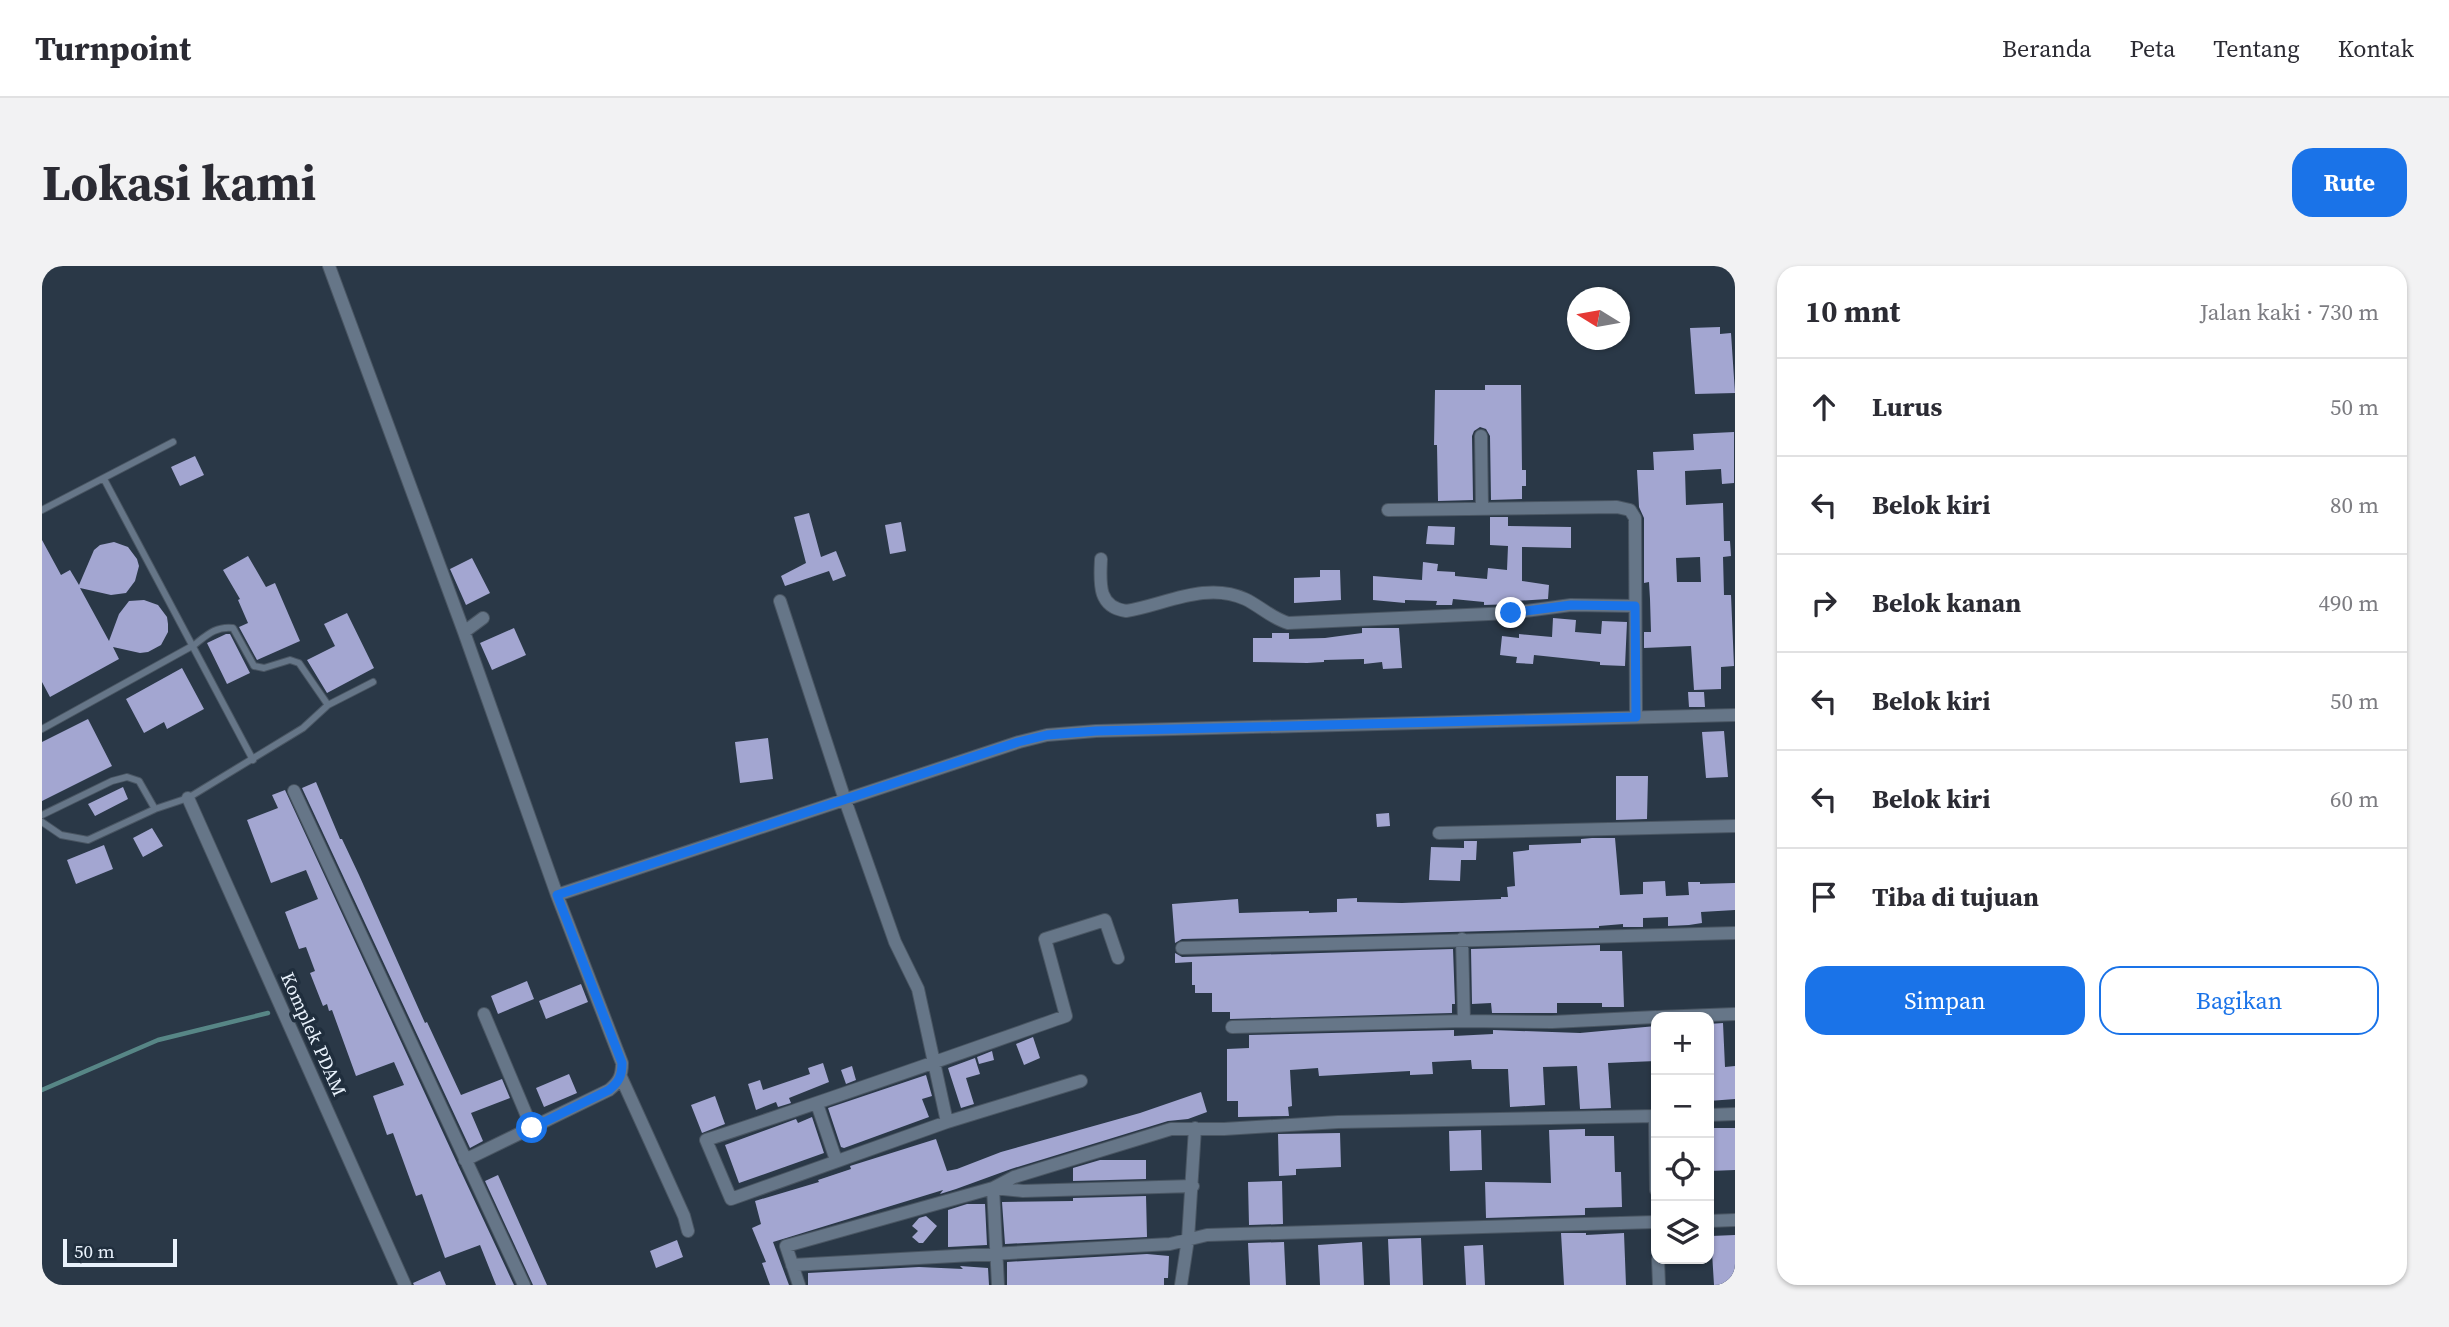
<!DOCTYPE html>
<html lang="id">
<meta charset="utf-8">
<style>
body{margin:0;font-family:"Source Serif 4",serif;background:#f2f2f3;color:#2b2b33}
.controls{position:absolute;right:21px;bottom:21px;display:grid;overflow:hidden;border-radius:14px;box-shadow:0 2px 5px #0004}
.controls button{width:63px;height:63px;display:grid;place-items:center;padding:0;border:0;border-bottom:2px solid #e1e1e2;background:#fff;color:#2b2b33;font:35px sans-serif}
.compass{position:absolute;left:1525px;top:21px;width:63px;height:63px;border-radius:50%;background:#fff;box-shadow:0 2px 5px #0004;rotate:281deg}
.scale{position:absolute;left:21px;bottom:18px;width:114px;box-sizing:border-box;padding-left:7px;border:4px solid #e9f2fc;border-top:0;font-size:19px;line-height:24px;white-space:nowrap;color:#e9f2fc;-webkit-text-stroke:5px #202e3d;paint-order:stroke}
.stop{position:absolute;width:21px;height:21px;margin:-16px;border:5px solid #1a73e8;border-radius:50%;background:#fff}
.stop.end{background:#1a73e8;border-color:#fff;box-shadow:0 2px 7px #0008}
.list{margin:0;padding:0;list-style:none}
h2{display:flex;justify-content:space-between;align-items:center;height:91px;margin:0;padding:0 28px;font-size:30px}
h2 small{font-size:23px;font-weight:400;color:#7c7c81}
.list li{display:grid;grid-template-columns:46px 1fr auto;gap:21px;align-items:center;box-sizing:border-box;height:98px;padding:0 28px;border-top:2px solid #e1e1e2}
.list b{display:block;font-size:26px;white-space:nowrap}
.list em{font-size:23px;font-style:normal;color:#7c7c81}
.actions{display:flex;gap:14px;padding:21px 28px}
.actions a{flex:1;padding:16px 0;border:2px solid #1a73e8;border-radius:21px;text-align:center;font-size:24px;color:#1a73e8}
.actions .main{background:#1a73e8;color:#fff}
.icon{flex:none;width:38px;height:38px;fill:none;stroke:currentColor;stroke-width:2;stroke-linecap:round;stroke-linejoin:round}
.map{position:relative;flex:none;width:1693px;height:1019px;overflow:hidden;border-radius:21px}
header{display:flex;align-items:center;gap:42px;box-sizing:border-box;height:98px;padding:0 35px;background:#fff;border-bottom:2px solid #e1e1e2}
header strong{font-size:33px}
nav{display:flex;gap:38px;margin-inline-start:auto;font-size:24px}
.intro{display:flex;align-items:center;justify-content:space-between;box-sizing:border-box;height:168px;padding:0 42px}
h1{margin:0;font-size:49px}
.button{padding:18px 32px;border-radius:21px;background:#1a73e8;color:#fff;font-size:24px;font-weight:700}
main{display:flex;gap:42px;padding:0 42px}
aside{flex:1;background:#fff;border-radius:21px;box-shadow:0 2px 5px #0004}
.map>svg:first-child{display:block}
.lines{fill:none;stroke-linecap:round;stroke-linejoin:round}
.stream{stroke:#578686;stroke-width:4.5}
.building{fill:#a3a6d1;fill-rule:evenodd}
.lane-casing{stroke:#4a5663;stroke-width:8}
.street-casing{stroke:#4a5663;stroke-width:14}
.lane{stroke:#667688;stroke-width:6}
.street{stroke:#667688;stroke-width:12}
.route{stroke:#1a73e8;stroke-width:9}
.labels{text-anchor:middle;stroke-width:7;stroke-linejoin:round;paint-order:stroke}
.street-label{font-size:19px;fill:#e9f2fc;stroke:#202e3d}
</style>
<header>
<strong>Turnpoint</strong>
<nav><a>Beranda</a><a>Peta</a><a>Tentang</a><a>Kontak</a></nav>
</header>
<div class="intro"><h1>Lokasi kami</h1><a class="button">Rute</a></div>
<main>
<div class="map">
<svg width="1693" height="1019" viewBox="0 0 1693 1019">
<rect width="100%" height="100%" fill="#2a3847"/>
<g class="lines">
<path class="stream" d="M0,824L116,774L226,747"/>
</g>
<path class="building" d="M1678,61V68L1689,67L1693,127L1653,128L1648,62Z
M1443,119H1479L1480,204H1484V220H1480V233L1449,234L1448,170L1444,163L1438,161L1432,165L1430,170L1431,234L1396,235L1395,179H1392L1393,124H1443Z
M1692,166V217L1680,218L1679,203L1643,205L1644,239L1681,237L1682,275H1688L1689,290L1681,291L1682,329H1689L1692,400L1679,401V423L1652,424L1649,380L1602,382V366H1609L1608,333L1607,316L1602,317V252L1597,241L1595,204H1612L1611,186L1652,184L1651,168ZM1658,291L1659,316H1635L1634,292Z
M153,190L162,209L138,220L129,201Z
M767,247L779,291L794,285L804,310L791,315L787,305L743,320L739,310L764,297L752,251Z
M1448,251H1466V260L1529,261V282L1480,281V315L1507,319L1506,333L1473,335V338L1442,339V336L1411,333L1410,339H1394L1395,335L1363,334V337L1331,334V310L1380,314L1381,296L1396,298L1395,305L1413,306V310L1445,313L1446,302L1465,304L1466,280L1448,279Z
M859,256L864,285L848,288L843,259Z
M1386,260L1413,261L1412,279L1384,278Z
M0,274L19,309L28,304L37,319L52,284L58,279L72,276L86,281L95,293L97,300L93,315L84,327L69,329L38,322L67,375L77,348L87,335L102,334L116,339L125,351L126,358V366L119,379L106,386L98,387L71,381L77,393L8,431L0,416Z
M206,290L224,321L233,317L258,375L215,394L197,361L206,357L196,334L198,333L181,304Z
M430,292L448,327L424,339L408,303Z
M1278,304H1298L1299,334L1252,337V312L1278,311Z
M305,347L332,402L285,427L265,394L293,380L282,358Z
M1511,352L1534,354L1533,366L1559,368L1560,355L1585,356L1583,400L1558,399V396L1492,389L1491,398L1474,397L1475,391L1458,389L1460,370L1477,372V368L1510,371Z
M472,362L484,389L450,404L438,377Z
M1320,362H1357L1360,402L1341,403L1340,396L1322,398V393L1282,394V396L1265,397L1211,396V372H1230V367H1247V373L1283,372L1320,367Z
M184,368H188L208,407L185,418L165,377Z
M140,402L162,443L125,463L122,456L102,467L84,433Z
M1646,426H1662L1663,441H1647Z
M46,453L70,500L0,535V476Z
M1682,465L1686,511L1664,512L1660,466Z
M726,472L731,513L698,517L693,476Z
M1574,510H1606L1605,553L1574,554Z
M274,516L298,573H300L317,609L383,757L385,756L419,829L460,813L468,832L429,847L441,875L428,882L260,522Z
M81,521L86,533L53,550L46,538Z
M243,524L415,897L472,1019H454L438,979L403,992L380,928L374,930L351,867L345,869L331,830L362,819L352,796L314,810L290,744L287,745L285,738L281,740L268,707L273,705L264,681L257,683L243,646L276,633L264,604L229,617L205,554L236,542L230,529Z
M1347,547L1348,560L1335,561L1334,548Z
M110,562L121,580L101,591L91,572Z
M1550,572H1573L1578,629L1601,628V616L1623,615L1624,630L1647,629L1646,616H1658V618L1693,617V644L1659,646L1660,657L1647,659L1626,660V651L1601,652V661H1581V658L1557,660V662L1140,673L1133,677L1130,638L1196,633L1197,647L1267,645V647L1295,646V633L1315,632V636L1360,637L1459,633V631H1466L1465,621L1473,620L1471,586L1487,584V579L1539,577V573Z
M1422,575H1435L1434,594H1419L1418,615L1387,614L1389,581L1422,582Z
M62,579L71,603L34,618L25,594Z
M1558,679V685H1580L1582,741H1560V737H1515V747H1450L1449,737L1430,738L1429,683Z
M1411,683L1413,738H1410V747L1188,753V746H1170V727H1153V719H1150V696L1133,697V687L1140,691Z
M485,715L492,733L456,748L449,730Z
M539,718L546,736L504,753L497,735Z
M1681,757L1683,801L1693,800V833L1667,835V758Z
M1614,760V795L1566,797L1569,842L1538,843L1535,800L1501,801L1503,839L1468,841L1466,803H1430L1429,794L1390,796L1391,808L1368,809V805L1277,810L1276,802L1248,804L1250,840L1246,841L1247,850L1196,851V835H1185V783L1207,782V769L1412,764V770L1451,768V764L1538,767Z
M991,771L998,792L982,799L974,778Z
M950,785L952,794L937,798L935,791Z
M933,792L938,808L924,812L932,838L919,842L906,802Z
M781,797L787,816L747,832L749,837L736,841L734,836L714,844L706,818L718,814L721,824L768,808L766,802Z
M810,800L814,814L804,818L799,804Z
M527,808L535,827L502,841L494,822Z
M884,809L890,830L880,833L887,851L802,882L799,881L786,842Z
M1159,826L1165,846L1146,853L1126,855L969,903L914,923L898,928L901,924L731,976L747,1019H728L720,997L724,996L710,962L719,958L713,935L777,916L776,914L809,903L808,900L894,873L905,905L915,903L959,886L1098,847Z
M673,830L683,858L660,867L649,839Z
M770,851L782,887L697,917L683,879L754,853L756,857Z
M1667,862H1693V904L1667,905Z
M1543,863V870H1572L1573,906H1579L1580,941L1543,942V949L1444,952L1443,916L1509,917L1507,864Z
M1439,864L1440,904L1408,905L1407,865Z
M1298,867L1299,901L1254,903V909L1237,910L1236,868Z
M1058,894H1104V913L1031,915V902Z
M456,909L464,927L505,1019H491L443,915Z
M1240,915L1241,958L1207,959L1206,916Z
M1104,930L1105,971L963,978L960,936L1031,935V932Z
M925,938H943L945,979L906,981V944Z
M884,950L895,960L881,977H877L870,971L876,965L870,960L877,952Z
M1519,967H1544V969L1582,967L1584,1019H1522Z
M1693,969V1019H1672L1669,970Z
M1379,972L1381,1019H1348L1346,973Z
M635,974L641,991L614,1002L608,985Z
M1242,976L1244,1019H1208L1206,977Z
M1320,976L1322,1019H1278L1276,979Z
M1441,979L1443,1019H1424L1422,980Z
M1105,988L1127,990L1126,1012H1122V1019H965V996Z
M918,1000L946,1002L947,1019H766V1007L877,1001L921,1003Z
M398,1005L404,1019H372L371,1017Z"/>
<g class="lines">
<defs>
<path id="lane" d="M62,213L211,494
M0,244L131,176
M0,463L152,379C165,369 174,360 191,362L212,400L222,402L248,394L257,397L286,439
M0,549L70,515L85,511L97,515L113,543
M0,556L19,569L46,574L113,543L146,532L261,462L286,439L331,416"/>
<path id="street" d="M287,0L422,366L515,629L977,476L1005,469L1054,465L1693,449
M1439,170L1440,242
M1346,244L1575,241L1588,244L1593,252L1594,451
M1059,293C1058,316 1055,341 1084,345C1122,339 1164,315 1203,333C1218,340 1229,352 1246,357L1469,347L1529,339L1593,340
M738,335L803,534L853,676L876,723L905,856L689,933L664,874C784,835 904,792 1024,750L1003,673L1063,654L1076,692
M422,366L441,352
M252,525L482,1019
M146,532L363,1019
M1397,567L1693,560
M1420,673L1422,755
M1140,682L1693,667
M442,748L490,862
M1616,751L1693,748
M1190,761L1422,755L1510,756L1614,751
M579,811L642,950L646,965
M775,838L794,894
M1667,849L1693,848
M1613,850L1614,924
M905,856L1039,815
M423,894L567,824C577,816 580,810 580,797L515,629
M1667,955L1693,954
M1616,993L1617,1019
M750,999L1128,978L1165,969L1614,956
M757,1019L744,980L951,922L981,925L1151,920
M956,1019L951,922L972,911L1129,863H1182L1296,856L1614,850
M1139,1019L1146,973L1153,862"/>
</defs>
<use href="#lane" class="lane-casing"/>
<use href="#street" class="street-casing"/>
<use href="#lane" class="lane"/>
<use href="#street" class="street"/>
</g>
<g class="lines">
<path class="route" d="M490,862L567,824C577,816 580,810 580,797L515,629L976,476L1005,469L1054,465L1594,451L1593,340L1529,339L1469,347"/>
</g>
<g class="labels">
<g class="street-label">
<text transform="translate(272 768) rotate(66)" y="7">Komplek PDAM</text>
</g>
</g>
</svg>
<div class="controls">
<button>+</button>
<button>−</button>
<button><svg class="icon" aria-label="locate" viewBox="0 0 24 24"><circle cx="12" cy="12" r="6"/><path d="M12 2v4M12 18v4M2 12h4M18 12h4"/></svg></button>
<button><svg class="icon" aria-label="layers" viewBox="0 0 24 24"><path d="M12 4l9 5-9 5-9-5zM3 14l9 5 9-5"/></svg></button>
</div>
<svg class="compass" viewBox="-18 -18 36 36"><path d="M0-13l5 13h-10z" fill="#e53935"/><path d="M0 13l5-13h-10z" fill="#7c7c81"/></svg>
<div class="scale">50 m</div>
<div class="stop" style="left:490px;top:862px"></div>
<div class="stop end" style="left:1469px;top:347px"></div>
</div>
<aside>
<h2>10 mnt<small>Jalan kaki · 730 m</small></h2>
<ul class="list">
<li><svg class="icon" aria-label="ahead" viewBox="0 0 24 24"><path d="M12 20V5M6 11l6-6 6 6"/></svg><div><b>Lurus</b></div><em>50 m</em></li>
<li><svg class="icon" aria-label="left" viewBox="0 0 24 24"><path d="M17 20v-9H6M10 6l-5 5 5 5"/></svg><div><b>Belok kiri</b></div><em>80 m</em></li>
<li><svg class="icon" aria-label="right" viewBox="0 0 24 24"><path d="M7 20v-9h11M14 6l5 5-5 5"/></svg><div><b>Belok kanan</b></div><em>490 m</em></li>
<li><svg class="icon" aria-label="left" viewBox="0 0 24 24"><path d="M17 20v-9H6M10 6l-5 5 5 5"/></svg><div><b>Belok kiri</b></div><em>50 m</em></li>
<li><svg class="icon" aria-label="left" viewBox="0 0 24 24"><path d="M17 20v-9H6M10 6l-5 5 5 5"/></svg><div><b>Belok kiri</b></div><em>60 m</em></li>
<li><svg class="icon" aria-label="arrive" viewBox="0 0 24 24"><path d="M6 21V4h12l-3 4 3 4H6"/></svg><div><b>Tiba di tujuan</b></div></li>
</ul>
<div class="actions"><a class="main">Simpan</a><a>Bagikan</a></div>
</aside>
</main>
